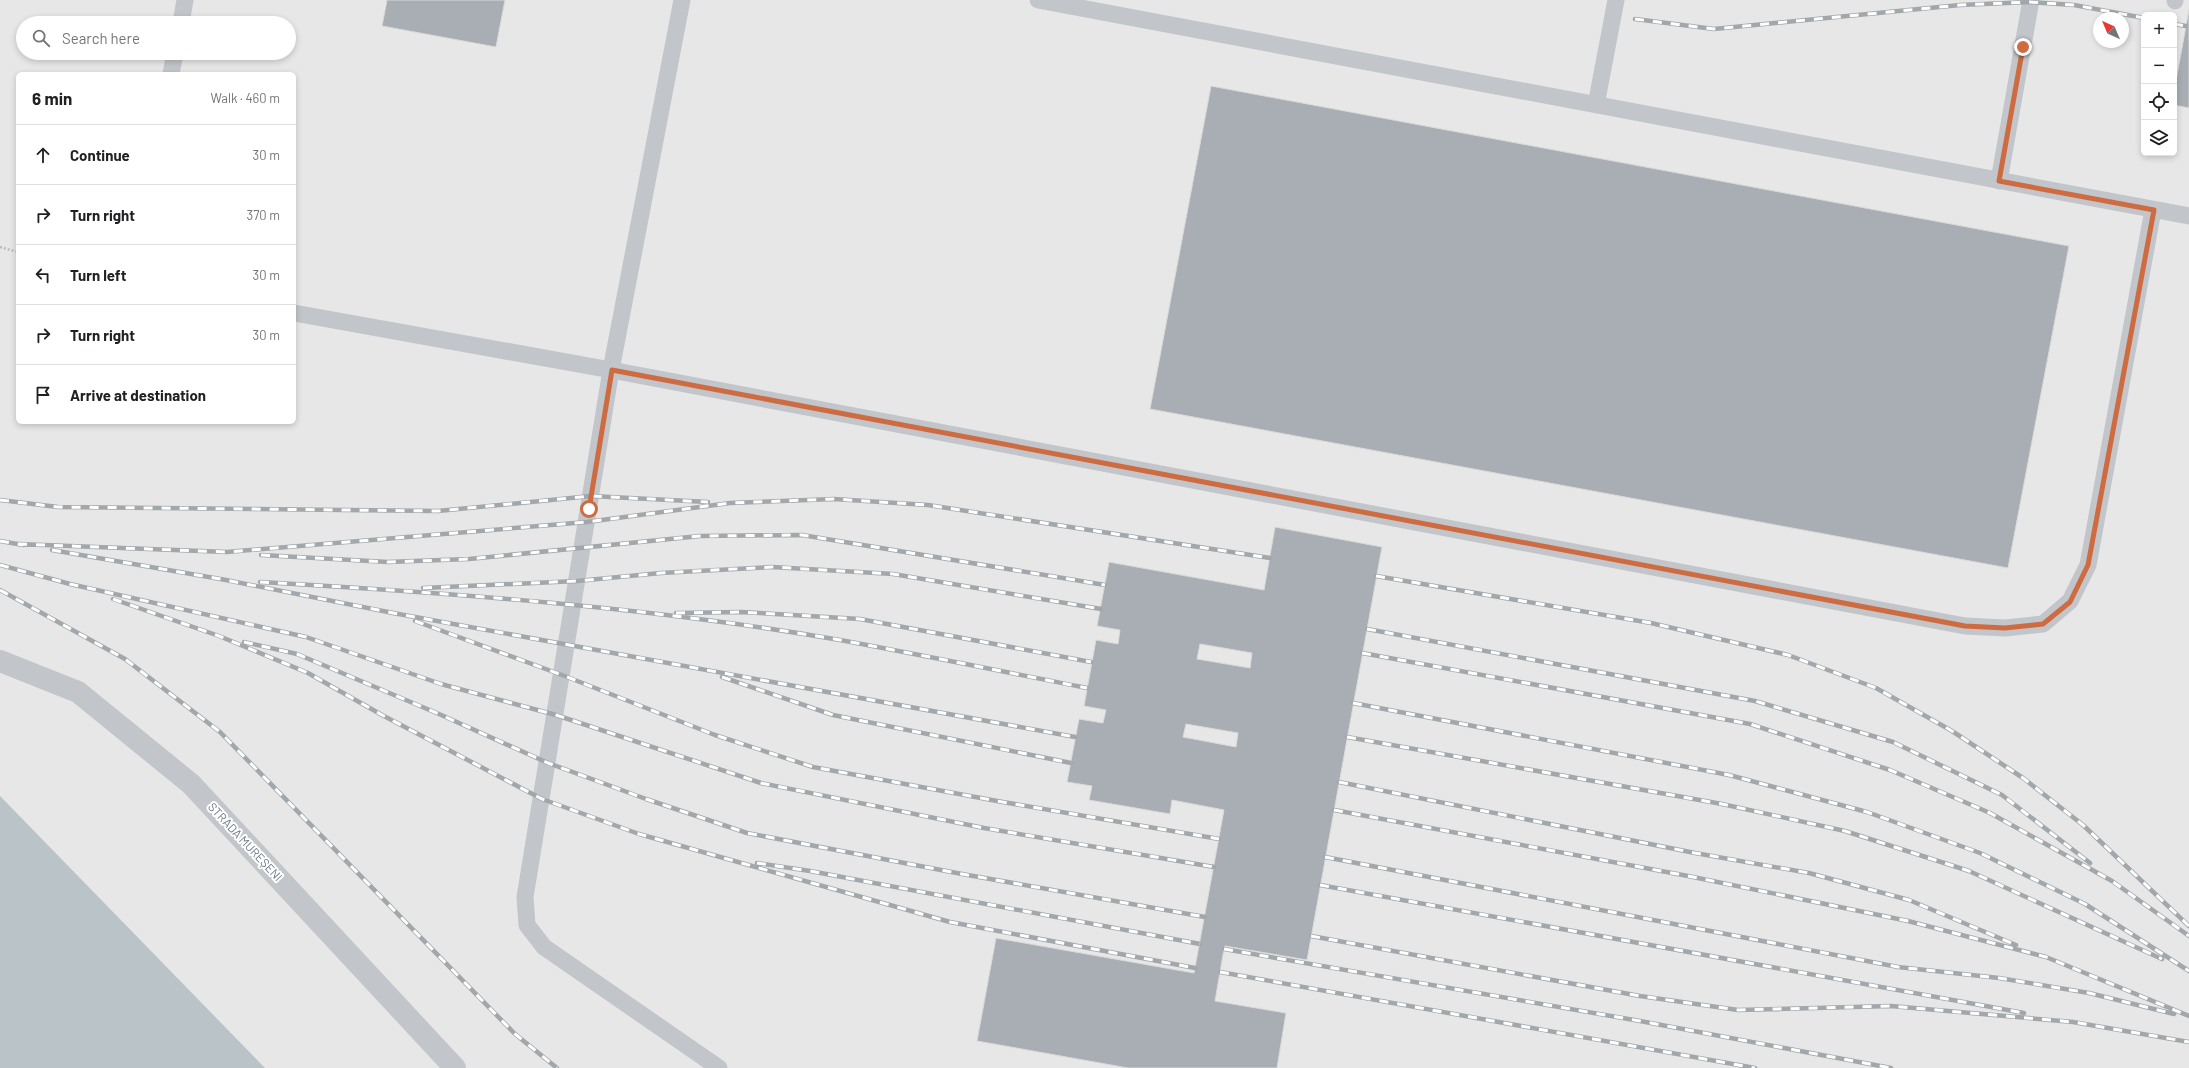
<!DOCTYPE html>
<meta charset="utf-8">
<style>
body{margin:0;font-family:Barlow,sans-serif;background:#f6f6f6;color:#202124}
.controls{position:absolute;right:12px;top:12px;display:grid;overflow:hidden;border-radius:6px;box-shadow:0 2px 6px #0003}
.controls button{width:36px;height:36px;display:grid;place-items:center;padding:0;border:0;border-bottom:1px solid #e0e0e0;background:#fff;color:#202124;font:20px sans-serif}
.compass{position:absolute;left:2093px;top:12px;width:36px;height:36px;border-radius:50%;background:#fff;box-shadow:0 2px 6px #0003;rotate:316deg}
.stop{position:absolute;width:12px;height:12px;margin:-9px;border:3px solid #ce6b40;border-radius:50%;background:#fff}
.stop.end{background:#ce6b40;border-color:#fff;box-shadow:0 1px 4px #0008}
.list{margin:0;padding:0;list-style:none}
h2{display:flex;justify-content:space-between;align-items:center;height:52px;margin:0;padding:0 16px;font-size:17px}
h2 small{font-size:13px;font-weight:400;color:#757577}
.list li{display:grid;grid-template-columns:26px 1fr auto;gap:12px;align-items:center;box-sizing:border-box;height:60px;padding:0 16px;border-top:1px solid #e0e0e0}
.list b{display:block;font-size:15px;white-space:nowrap}
.list em{font-size:13px;font-style:normal;color:#757577}
.icon{flex:none;width:22px;height:22px;fill:none;stroke:currentColor;stroke-width:2;stroke-linecap:round;stroke-linejoin:round}
.map{position:relative;flex:none;width:2189px;height:1068px;overflow:hidden}
.search{position:absolute;background:#fff;box-shadow:0 2px 6px #0003;left:16px;top:16px;width:280px;height:44px;display:flex;align-items:center;gap:10px;box-sizing:border-box;padding:0 14px;border-radius:22px;color:#757577;font-size:15px}
.panel{position:absolute;background:#fff;box-shadow:0 2px 6px #0003;left:16px;top:72px;width:280px;height:352px;border-radius:6px}
.map>svg:first-child{display:block}
.built{fill:#e6e7e6;fill-rule:evenodd}
.water{fill:#bac3c7}
.building{fill:#a8aeb4;stroke:#dadad8;fill-rule:evenodd}
.lines{fill:none;stroke-linecap:round;stroke-linejoin:round}
.path{stroke:#babdbf;stroke-width:2.5;stroke-dasharray:2 2;stroke-linecap:butt}
.service{stroke:#c2c5c9;stroke-width:17}
.minor{stroke:#c2c5c9;stroke-width:22}
.rail-casing{stroke:#a2a7ac;stroke-width:4.5}
.rail{stroke:#fff;stroke-width:3;stroke-dasharray:9;stroke-linecap:butt}
.route{stroke:#ce6b40;stroke-width:5}
.labels{text-anchor:middle;stroke-width:4;stroke-linejoin:round;paint-order:stroke}
.street-label{font-size:12px;fill:#6b7783;stroke:#fff}
</style>
<div class="map">
<svg width="2189" height="1068" viewBox="0 0 2189 1068">
<rect width="100%" height="100%" fill="#f8f8f6"/>
<path class="built" d="M0,0H2189V1068H0ZM2144,15H2174V153H2144ZM2099,18H2123V42H2099ZM23,23H289V53H23ZM18,74H294V422H18Z"/>
<path class="water" d="M0,796L265,1068H0Z"/>
<path class="building" d="M387,0H505L496,47L382,26Z
M2189,9V108L2174,105V92Z
M1211,86L2069,246L2008,568L1150,409Z
M1275,527L1382,547L1307,960L1225,946L1224,949L1215,1001L1286,1013L1277,1068H1128L977,1041L996,938L1194,973L1224,810L1172,800L1170,814L1089,800L1092,786L1067,782L1079,719L1103,723L1106,710L1084,706L1096,640L1118,644L1120,630L1097,626L1109,562L1264,590ZM1200,644L1252,653L1250,668L1197,659ZM1186,724L1238,733L1236,747L1183,737Z"/>
<g class="lines">
<path class="path" d="M0,247L18,252"/>
<path class="service" d="M682,0L611,370L525,897L527,925L544,947L719,1068
M1038,0L2189,216
M2175,1V0
M181,23L185,0
M171,74L175,53
M1596,105L1616,0
M1999,181L2031,0
M294,313L611,370L1965,626L2005,628L2043,624L2070,601L2088,565L2153,210"/>
<path class="minor" d="M0,661L78,692L191,784L455,1068"/>
<defs>
<path id="rail" d="M1635,19L1714,29L1960,5L2030,2L2074,5L2144,18
M2174,24L2186,26
M0,500L58,507L438,511L591,496L708,502
M0,541L23,545
M18,544L227,552L587,522L730,503L834,499L928,505L1270,558
M52,550L226,580L393,613L1075,737
M261,555L388,562L469,559L700,536L802,535L1105,585
M0,565L70,584L306,637L441,684L556,715L761,783L984,828L1214,867
M1376,576L1651,623L1788,655L1876,688L1952,731L2023,778L2083,825L2189,926
M260,582C453,593 648,607 840,640C922,655 1005,672 1087,688
M423,588L577,581L661,573L772,567L893,574L1101,609
M0,590L125,659L220,732L515,1034L557,1068
M113,599L219,636L308,673L382,715L542,799L639,834L950,922L1195,968
M676,613L741,612L860,619L1091,662
M415,621L562,675L715,735L813,767L997,801L1219,839
M1367,629L1755,701L1893,742L2002,795L2090,863
M244,642L297,654L439,714L548,763L646,799L747,833L962,874L1205,917
M1362,653L1750,724L1890,770L1990,813L2112,881L2189,936
M722,677L833,715L1071,763
M1353,703L1729,775L1867,812L1980,853L2085,904L2189,971
M1347,737L1722,804L1845,831L1969,871L2162,959
M1339,782L1695,853L1809,873L1909,900L2016,945
M1334,810L1688,876L1908,921L2046,957L2189,1016
M1325,857L1898,967L1999,978L2089,993L2174,1014
M757,863L810,871L1200,944
M1320,885L2024,1013
M1311,936L1640,996L1738,1010L1891,1006L2073,1022L2189,1042
M1224,949L1640,1021L1891,1068
M1220,972L1755,1068"/>
</defs>
<use href="#rail" class="rail-casing"/>
<use href="#rail" class="rail"/>
</g>
<g class="lines">
<path class="route" d="M589,509L612,370L1965,626L2005,628L2043,624L2070,602L2088,565L2154,210L1999,181L2023,47"/>
</g>
<g class="labels">
<g class="street-label">
<text transform="translate(245 842) rotate(47)" y="4">STRADA MUREȘENI</text>
</g>
</g>
</svg>
<div class="controls">
<button>+</button>
<button>−</button>
<button><svg class="icon" aria-label="locate" viewBox="0 0 24 24"><circle cx="12" cy="12" r="6"/><path d="M12 2v4M12 18v4M2 12h4M18 12h4"/></svg></button>
<button><svg class="icon" aria-label="layers" viewBox="0 0 24 24"><path d="M12 4l9 5-9 5-9-5zM3 14l9 5 9-5"/></svg></button>
</div>
<svg class="compass" viewBox="-18 -18 36 36"><path d="M0-13l5 13h-10z" fill="#e53935"/><path d="M0 13l5-13h-10z" fill="#757577"/></svg>
<div class="stop" style="left:589px;top:509px"></div>
<div class="stop end" style="left:2023px;top:47px"></div>
<div class="search"><svg class="icon" aria-label="search" viewBox="0 0 24 24"><circle cx="10" cy="10" r="6"/><path d="M15 15l6 6"/></svg>Search here</div>
<section class="panel">
<h2>6 min<small>Walk · 460 m</small></h2>
<ul class="list">
<li><svg class="icon" aria-label="ahead" viewBox="0 0 24 24"><path d="M12 20V5M6 11l6-6 6 6"/></svg><div><b>Continue</b></div><em>30 m</em></li>
<li><svg class="icon" aria-label="right" viewBox="0 0 24 24"><path d="M7 20v-9h11M14 6l5 5-5 5"/></svg><div><b>Turn right</b></div><em>370 m</em></li>
<li><svg class="icon" aria-label="left" viewBox="0 0 24 24"><path d="M17 20v-9H6M10 6l-5 5 5 5"/></svg><div><b>Turn left</b></div><em>30 m</em></li>
<li><svg class="icon" aria-label="right" viewBox="0 0 24 24"><path d="M7 20v-9h11M14 6l5 5-5 5"/></svg><div><b>Turn right</b></div><em>30 m</em></li>
<li><svg class="icon" aria-label="arrive" viewBox="0 0 24 24"><path d="M6 21V4h12l-3 4 3 4H6"/></svg><div><b>Arrive at destination</b></div></li>
</ul>
</section>
</div>
